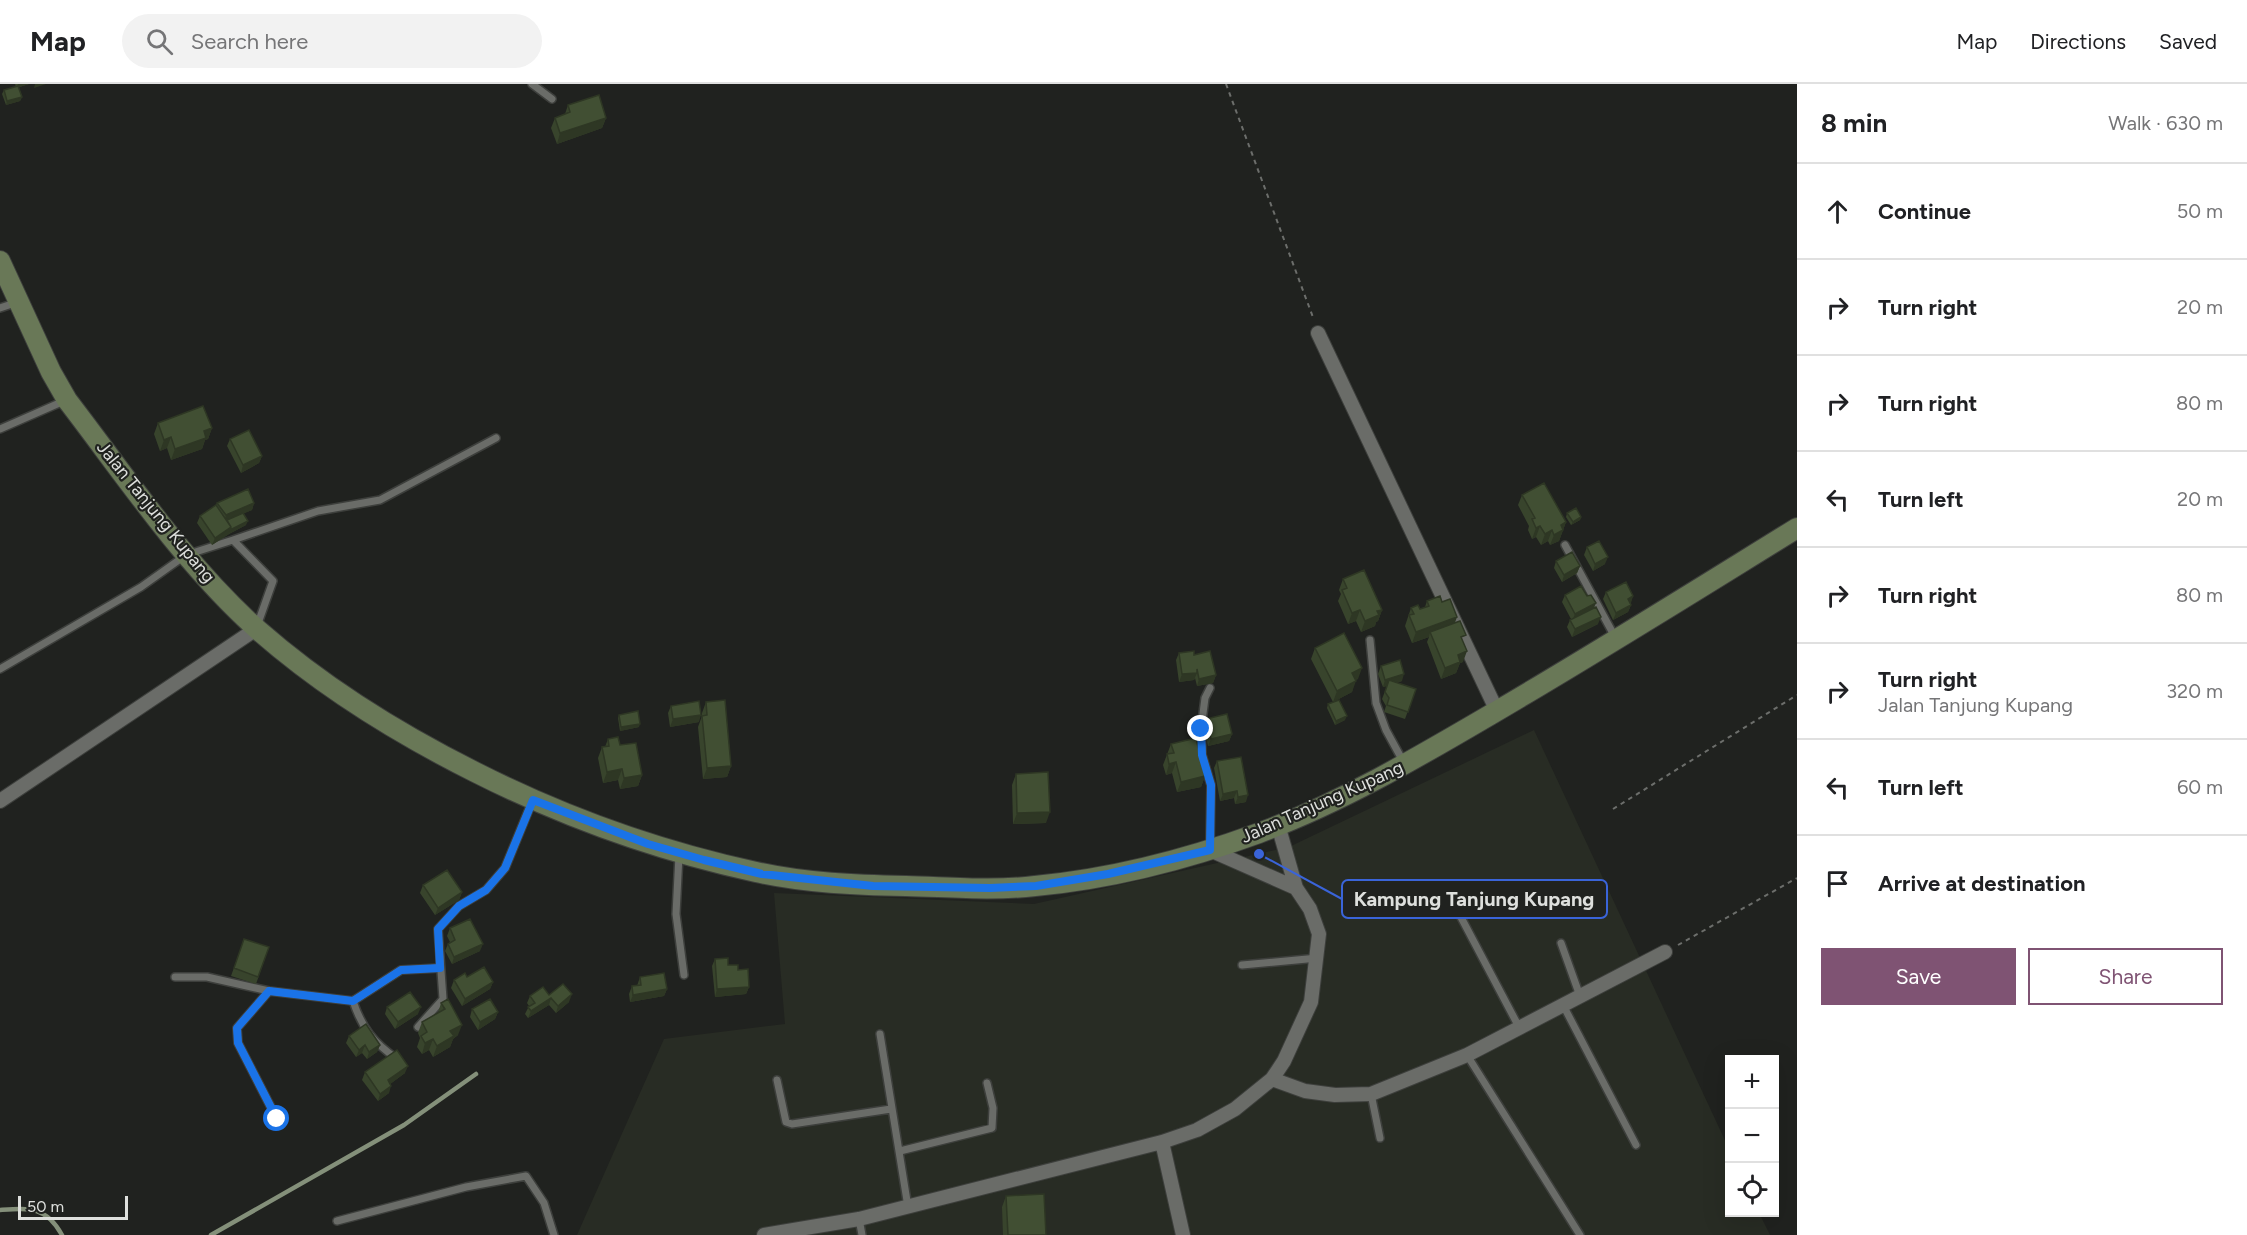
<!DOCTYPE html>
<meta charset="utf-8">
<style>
body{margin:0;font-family:Figtree,sans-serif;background:#f2f2f2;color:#202124}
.controls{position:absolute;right:18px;bottom:18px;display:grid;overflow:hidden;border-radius:0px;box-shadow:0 6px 24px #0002}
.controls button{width:54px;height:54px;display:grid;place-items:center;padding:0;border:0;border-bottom:2px solid #e0e0e0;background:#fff;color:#202124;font:30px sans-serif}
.scale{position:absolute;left:18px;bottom:15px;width:110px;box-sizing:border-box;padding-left:6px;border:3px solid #dee0dd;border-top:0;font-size:16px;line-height:21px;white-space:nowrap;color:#dee0dd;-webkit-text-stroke:4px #20221f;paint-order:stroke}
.stop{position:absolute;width:18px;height:18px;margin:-14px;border:4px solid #1a73e8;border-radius:50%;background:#fff}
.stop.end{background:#1a73e8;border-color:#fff;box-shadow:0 2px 6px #0008}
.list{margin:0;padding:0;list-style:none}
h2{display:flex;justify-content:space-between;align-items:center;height:78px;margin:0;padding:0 24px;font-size:26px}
h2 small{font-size:20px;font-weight:400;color:#757577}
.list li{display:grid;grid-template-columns:39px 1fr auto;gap:18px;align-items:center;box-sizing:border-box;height:96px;padding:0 24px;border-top:2px solid #e0e0e0}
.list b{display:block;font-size:22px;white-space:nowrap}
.list p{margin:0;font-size:20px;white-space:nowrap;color:#757577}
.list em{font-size:20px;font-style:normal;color:#757577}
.actions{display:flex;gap:12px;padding:18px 24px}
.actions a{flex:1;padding:14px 0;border:2px solid #7f5373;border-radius:0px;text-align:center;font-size:21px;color:#7f5373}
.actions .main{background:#7f5373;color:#fff}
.icon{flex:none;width:33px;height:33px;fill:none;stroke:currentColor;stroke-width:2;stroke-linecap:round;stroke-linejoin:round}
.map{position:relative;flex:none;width:1797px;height:1151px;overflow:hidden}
header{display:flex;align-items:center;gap:36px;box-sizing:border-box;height:84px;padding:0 30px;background:#fff;border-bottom:2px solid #e0e0e0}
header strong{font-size:28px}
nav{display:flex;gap:33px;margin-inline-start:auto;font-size:21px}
.search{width:420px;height:54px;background:#f2f2f2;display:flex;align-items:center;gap:15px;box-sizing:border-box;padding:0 21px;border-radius:33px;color:#757577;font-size:22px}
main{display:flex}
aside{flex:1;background:#fff}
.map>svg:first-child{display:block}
.built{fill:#282c24}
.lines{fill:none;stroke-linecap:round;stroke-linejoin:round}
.stream{stroke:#84907a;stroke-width:4.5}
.lane-casing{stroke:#3d3f3c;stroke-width:10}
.street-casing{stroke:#3d3f3c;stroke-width:16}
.secondary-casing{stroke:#3d3f3c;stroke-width:22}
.path{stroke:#6c6e6b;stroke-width:2;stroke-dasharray:4.5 4.5;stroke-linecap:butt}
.lane{stroke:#6a6c68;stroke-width:7}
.street{stroke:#6a6c68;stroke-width:14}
.secondary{stroke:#697857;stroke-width:20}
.wall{fill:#38442c}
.shaded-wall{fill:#2e3724}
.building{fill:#414f33;stroke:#2e3724;stroke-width:1.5}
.route{stroke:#1a73e8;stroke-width:8}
.labels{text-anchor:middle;stroke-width:4.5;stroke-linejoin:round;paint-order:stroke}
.street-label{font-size:18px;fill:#dee0dd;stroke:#20221f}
.leader{fill:none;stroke:#3a64d9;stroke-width:2}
.callout-dot{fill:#3a64d9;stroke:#20221f;stroke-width:2}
.callout{fill:#20221f;stroke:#3a64d9;stroke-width:2}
.callout-label{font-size:20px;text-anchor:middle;font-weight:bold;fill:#dee0dd}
</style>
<header>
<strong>Map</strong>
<div class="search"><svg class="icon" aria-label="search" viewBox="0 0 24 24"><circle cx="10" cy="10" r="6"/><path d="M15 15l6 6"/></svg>Search here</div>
<nav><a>Map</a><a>Directions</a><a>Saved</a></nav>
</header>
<main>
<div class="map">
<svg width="1797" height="1151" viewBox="0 0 1797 1151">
<rect width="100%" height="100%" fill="#20221f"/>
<path class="built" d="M1534,646L1729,1065L1730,1128L1759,1129L1770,1151H577L664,955L785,940L774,809L1034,820L1289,763Z"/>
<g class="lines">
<path class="stream" d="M0,1126C29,1124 46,1122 62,1151
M211,1151L404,1041L476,990"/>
<defs>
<path id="lane" d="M532,0L552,15
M0,224L18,218
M0,345L64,317
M233,456L318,427L380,416L496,354
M1565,461L1615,553
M1370,556L1376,619L1386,646L1404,679
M0,585L141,503L186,471L233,456L273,497L257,542
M1210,604L1205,614L1201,645L1202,671L1211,701L1210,763
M679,771L676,830L684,891
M1445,803L1520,945
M1561,859L1580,912
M1242,881L1318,874
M175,893H207L269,907L353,917L401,886L440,884
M269,907L237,944L238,959L277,1035
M353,917C362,944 373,958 397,975
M1563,921L1636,1061
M418,943L443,915L438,845L459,822L486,806L505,784L532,718
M880,950L908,1123
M1467,971L1580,1151
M777,996L786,1038L792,1040L891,1025
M1371,1010L1380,1054
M900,1067L992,1044L993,1024L987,999
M859,1135L862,1151
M337,1137L466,1103L526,1092L544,1119L554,1151"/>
<path id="street" d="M1318,249L1497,627
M0,717L256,545
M1210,766L1296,804
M1272,995L1305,1007L1335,1011L1371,1010L1467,971L1665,868
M1162,1058L1183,1151
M764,1151L859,1135L1162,1058L1197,1046L1235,1025L1272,995L1284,977L1311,918L1319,850L1310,825L1296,804L1278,741"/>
<path id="secondary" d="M0,177L51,288L67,316C127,394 184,480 258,546C324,604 397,649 475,688C564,733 659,767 756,788C805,799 856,801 906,802C949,803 992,807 1035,802C1110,795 1188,775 1259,749C1340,719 1415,675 1490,631C1593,571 1695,507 1797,444"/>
</defs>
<use href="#lane" class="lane-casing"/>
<use href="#street" class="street-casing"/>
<use href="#secondary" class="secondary-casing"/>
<path class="path" d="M1226,0L1314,236
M1613,725L1797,611
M1678,861L1797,794"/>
<use href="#lane" class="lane"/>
<use href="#street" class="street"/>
<use href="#secondary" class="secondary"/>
</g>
<path class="wall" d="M15,0H29L19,3L22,13L20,17L6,21L2,10L4,6L16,3Z
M568,21L606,34L602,44L557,60L551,44L555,34L565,30Z
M158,339L212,344L208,355L205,356L202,365L171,376L167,364L160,367L154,350Z
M230,355L262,372L259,379L241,389L227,362Z
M1522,411L1566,438L1559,457L1550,461L1548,457L1541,461L1536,453L1532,455L1528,446L1529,442L1518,421Z
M217,419H254L252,426L244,429L246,441L229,450L212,461L197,439L200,432L216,421Z
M1567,429L1581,433L1580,436L1571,441L1566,433Z
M1587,463L1605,480L1593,487L1584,471Z
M1556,477L1580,482L1577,489L1562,498L1554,484Z
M1343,495L1382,526L1378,537L1376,538L1375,542L1361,548L1356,537L1348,540L1338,517L1341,510L1339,506Z
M1606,508L1633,512L1630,520L1631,521L1628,528L1613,536L1603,515Z
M1565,511L1594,524L1598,540L1572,553L1567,543L1570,536L1571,535L1562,518Z
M1427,517L1442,518L1455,539L1463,559V578L1460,579L1456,589L1441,595L1427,558L1429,553L1412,559L1405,542L1411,524L1420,525L1425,523Z
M1315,564L1358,595L1355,596L1352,608L1333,618L1311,575Z
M1179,569L1194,571L1216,591L1213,599L1197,602L1195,594L1194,596L1179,598L1176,576Z
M1381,582L1402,597L1396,599L1416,605L1405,635L1384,628L1386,622L1382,615L1387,602L1383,603L1378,590Z
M706,618L731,682L727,693L703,695L698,643L702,632V629Z
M1328,620L1345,636L1335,641L1327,624Z
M671,622L699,638L670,643L668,629Z
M619,631L639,643L620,647L618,634Z
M1206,635L1232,650L1229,657L1208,662L1203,642Z
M608,655L620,661L642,691L638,702L620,705L618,696L603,699L598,674L602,663H605Z
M1171,660L1205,692L1201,703L1177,708L1172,689L1166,691L1163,681Z
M1217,677L1246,718L1235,720L1234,714L1220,717L1214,684Z
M1016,690L1046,739L1013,740L1012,701Z
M423,801L462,808L459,816L435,831L420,809Z
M450,844L480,867L452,880L445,867L448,860L450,858L447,852Z
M244,855L269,863L256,900L231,892Z
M715,875L728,881L749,903L746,910L715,913L712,882Z
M467,893L493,898L490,905L462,922L451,904L454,896Z
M640,893L667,905L664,912L630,918L629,910L632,902H637Z
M549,911L569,918L556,929L549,921L528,934L525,930L529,922L527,919L530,912Z
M441,919L458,951L453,955L450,963L433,973L429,966L422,970L417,963L420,954L418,949L422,938L438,929Z
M387,923L418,930L395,945L385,930Z
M472,925L498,928L495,935L478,946L470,933Z
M349,952L380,961L377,968L367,975L362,969L356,973L346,959Z
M365,988L405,989L390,1000L389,1009L378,1017L362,996Z
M1006,1112L1046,1151H1003L1002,1123Z"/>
<path class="shaded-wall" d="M18,0H29L17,4Z
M35,0H46L34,4Z
M22,13L20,17L6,21L7,17Z
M606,34L602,44L557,60L560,49Z
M212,344L208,355L205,356L202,365L171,376L175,365L204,347Z
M171,353L167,364L160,367L164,356Z
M262,372L259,379L241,389L243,381Z
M254,419L252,426L224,438L226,431Z
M1581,433L1580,436L1571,441L1573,438Z
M248,437L246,441L229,450L212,461L215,454L231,443Z
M1566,438L1559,457L1550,461L1554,451L1561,441Z
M1540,442L1536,453L1532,455L1536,444Z
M1552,446L1548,457L1541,461L1545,450Z
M1608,473L1605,480L1593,487L1595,480Z
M1580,482L1577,489L1562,498L1564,491Z
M1633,512L1631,519L1625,522L1628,515Z
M1596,519L1593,526L1572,537L1575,530Z
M1631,521L1628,528L1613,536L1616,529Z
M1360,526L1356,537L1348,540L1352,529Z
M1382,526L1378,537L1376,538L1375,542L1361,548L1365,537L1377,527Z
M1457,533L1453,544L1430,548L1429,553L1412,559L1416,548Z
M1601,533L1598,540L1572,553L1575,545Z
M1467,567L1463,578L1460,579L1456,589L1441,595L1445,584L1458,571Z
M1362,584L1358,595L1348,600L1352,589Z
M1197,589L1194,596L1179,598L1182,590Z
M1404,590L1402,597L1383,603L1385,596Z
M1216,591L1213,599L1197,602L1199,595Z
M1356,597L1352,608L1333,618L1337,607Z
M701,631L699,638L670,643L673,635Z
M1347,632L1345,636L1335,641L1336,637Z
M640,640L639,643L620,647L621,643Z
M1232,650L1229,657L1208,662L1211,655Z
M1176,678L1172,689L1166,691L1169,680Z
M731,682L727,693L703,695L707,684Z
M622,685L618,696L603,699L607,688Z
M642,691L638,702L620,705L624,694Z
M1205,692L1201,703L1177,708L1181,698Z
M1237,707L1234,714L1220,717L1223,710Z
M1248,711L1246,718L1235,720L1238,713Z
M1050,728L1046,739L1013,740L1017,729Z
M462,808L459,816L435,831L438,824Z
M483,860L480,867L452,880L454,873Z
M493,898L490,905L462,922L465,915Z
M749,903L746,910L715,913L717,905Z
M667,905L664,912L630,918L633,911Z
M572,910L569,918L556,929L558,922Z
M551,914L549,921L528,934L531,927Z
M421,923L418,930L395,945L398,938Z
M498,928L495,935L478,946L480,938Z
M462,941L458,951L453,955L450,963L433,973L437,962L450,947Z
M433,955L429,966L422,970L425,959Z
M365,961L362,969L356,973L359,966Z
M380,961L377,968L367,975L369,968Z
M408,982L405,989L385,1004L388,996Z
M391,1002L389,1009L378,1017L380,1010Z"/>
<path class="building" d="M18,2L22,13L7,17L4,6Z
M599,11L606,34L560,49L555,34L570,28L568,21Z
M203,322L212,344L204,347L206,354L175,365L171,353L164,356L158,339Z
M249,346L262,372L243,381L230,355Z
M1544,399L1566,438L1561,441L1563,446L1554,451L1552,446L1545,450L1540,442L1536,444L1532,435L1535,434L1522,411Z
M248,405L254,419L226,431L217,419Z
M216,421L231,443L215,454L200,432Z
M1576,424L1581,433L1573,438L1567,429Z
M243,429L248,437L230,446L231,443L227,436Z
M1599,457L1608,473L1595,480L1587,463Z
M1572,468L1580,482L1564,491L1556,477Z
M1364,486L1382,526L1377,527L1379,531L1365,537L1360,526L1352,529L1342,506L1347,504L1343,495Z
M1626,498L1633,512L1628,515L1631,521L1616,529L1606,508Z
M1581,502L1587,512L1591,511L1596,519L1575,530L1565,511Z
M1440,512L1442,518L1450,515L1457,533L1416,548L1409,531L1414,530L1411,524L1418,521L1420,525L1429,522L1427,517Z
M1596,523L1601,533L1575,545L1570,536Z
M1460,537L1466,551L1461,553L1467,567L1458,571L1460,578L1445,584L1430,548Z
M1344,549L1362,584L1352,589L1356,597L1337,607L1315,564Z
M1194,567V571L1210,567L1216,591L1199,595L1197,585V589L1182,590L1179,569Z
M1400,576L1404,590L1385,596L1381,582Z
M1389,596L1416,605L1408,628L1387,621L1389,614L1385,608Z
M725,616L731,682L707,684L702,632L707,631L706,618Z
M1339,616L1347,632L1336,637L1328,620Z
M699,617L701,631L673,635L671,622Z
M638,627L640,640L621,643L619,631Z
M1227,630L1232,650L1211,655L1206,635Z
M618,653L620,661L636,659L642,691L624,694L622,685L607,688L602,663L609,662L608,655Z
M1196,654L1205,692L1181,698L1176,678L1169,680L1167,670L1174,669L1171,660Z
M1241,673L1248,711L1238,713L1237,707L1223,710L1217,677Z
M1048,688L1050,728L1017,729L1016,690Z
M447,786L462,808L438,824L423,801Z
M470,835L483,860L454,873L448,860L455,856L450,844Z
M244,855L269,863L258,893L234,884Z
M728,874V881H738V886L748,885L749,903L717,905L715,875Z
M484,883L493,898L465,915L454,896L465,889L467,893Z
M664,889L667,905L633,911L632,902L641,901L640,893Z
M563,900L572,910L558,922L551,914L531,927L528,923L535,919L530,912L543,903L549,911Z
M410,908L421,923L398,938L387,923Z
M448,915L462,941L450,947L454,952L437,962L433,955L425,959L421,952L427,948L422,938L445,925L441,919Z
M490,915L498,928L480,938L472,925Z
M366,940L380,961L369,968L365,961L359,966L349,952Z
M397,966L408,982L388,996L391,1002L380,1010L365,988Z
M1044,1110L1046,1151H1008L1006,1112Z"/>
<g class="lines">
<path class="route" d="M277,1035L238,959L237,944L269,907L353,917L401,886L440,884L438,845L459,822L486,806L505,784L533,716L648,760L704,776L762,790L873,802L990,804L1036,802L1108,790L1210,766L1211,701L1202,671L1201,645"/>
</g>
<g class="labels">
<g class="street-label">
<text transform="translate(156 428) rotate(51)" y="6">Jalan Tanjung Kupang</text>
<text transform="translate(1322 718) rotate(-24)" y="6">Jalan Tanjung Kupang</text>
</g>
</g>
<path class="leader" d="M1259 770L1342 815"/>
<circle class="callout-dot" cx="1259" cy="770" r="6"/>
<rect class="callout" x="1342" y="796" width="265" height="38" rx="6"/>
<g class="callout-label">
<text x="1474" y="822">Kampung Tanjung Kupang</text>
</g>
</svg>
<div class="controls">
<button>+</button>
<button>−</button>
<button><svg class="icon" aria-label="locate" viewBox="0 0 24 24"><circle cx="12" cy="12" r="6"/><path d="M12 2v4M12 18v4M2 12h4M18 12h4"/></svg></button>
</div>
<div class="scale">50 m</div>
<div class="stop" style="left:277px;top:1035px"></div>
<div class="stop end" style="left:1201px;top:645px"></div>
</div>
<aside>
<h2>8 min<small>Walk · 630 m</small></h2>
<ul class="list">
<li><svg class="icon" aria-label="ahead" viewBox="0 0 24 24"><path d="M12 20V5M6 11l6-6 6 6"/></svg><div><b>Continue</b></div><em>50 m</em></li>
<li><svg class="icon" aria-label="right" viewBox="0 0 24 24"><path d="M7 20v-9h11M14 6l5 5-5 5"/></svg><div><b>Turn right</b></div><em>20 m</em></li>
<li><svg class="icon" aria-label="right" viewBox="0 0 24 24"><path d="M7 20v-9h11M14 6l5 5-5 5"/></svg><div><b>Turn right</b></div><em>80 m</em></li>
<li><svg class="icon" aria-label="left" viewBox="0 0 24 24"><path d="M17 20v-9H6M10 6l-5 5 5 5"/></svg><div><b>Turn left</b></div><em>20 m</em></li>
<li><svg class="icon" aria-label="right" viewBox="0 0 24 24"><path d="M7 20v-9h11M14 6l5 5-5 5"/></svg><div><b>Turn right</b></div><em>80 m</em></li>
<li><svg class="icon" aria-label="right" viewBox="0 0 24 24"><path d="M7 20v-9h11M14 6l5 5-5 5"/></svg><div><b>Turn right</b><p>Jalan Tanjung Kupang</p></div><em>320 m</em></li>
<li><svg class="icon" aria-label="left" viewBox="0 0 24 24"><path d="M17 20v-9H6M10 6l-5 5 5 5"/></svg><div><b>Turn left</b></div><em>60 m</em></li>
<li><svg class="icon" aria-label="arrive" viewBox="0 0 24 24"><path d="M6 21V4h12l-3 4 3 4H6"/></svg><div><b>Arrive at destination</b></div></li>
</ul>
<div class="actions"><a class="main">Save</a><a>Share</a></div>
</aside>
</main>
